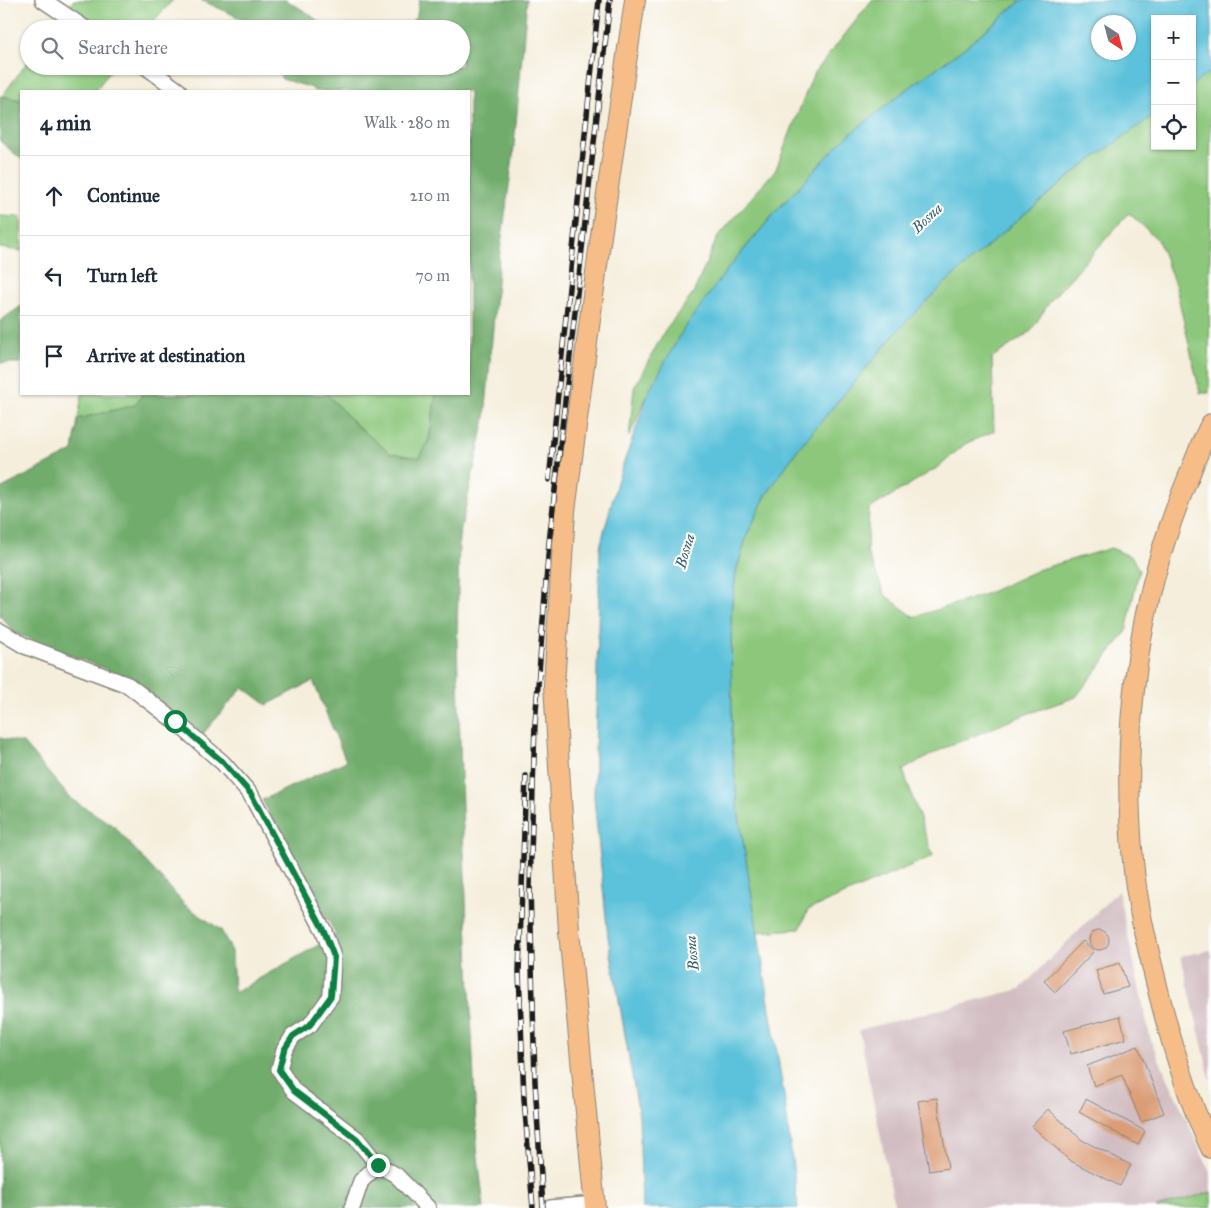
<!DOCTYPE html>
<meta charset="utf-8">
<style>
body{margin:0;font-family:"IM FELL Great Primer",serif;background:#f2f2f3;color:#1f2937}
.controls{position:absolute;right:15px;top:15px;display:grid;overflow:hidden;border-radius:0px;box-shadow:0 1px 4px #0004}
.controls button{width:45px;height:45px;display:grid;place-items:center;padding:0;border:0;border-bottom:1px solid #e0e1e3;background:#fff;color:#1f2937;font:25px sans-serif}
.compass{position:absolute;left:1091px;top:15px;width:45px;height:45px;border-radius:50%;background:#fff;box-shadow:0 1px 4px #0004;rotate:144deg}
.stop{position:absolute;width:15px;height:15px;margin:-11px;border:4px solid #0b8043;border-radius:50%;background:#fff}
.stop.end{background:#0b8043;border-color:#fff;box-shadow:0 1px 5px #0008}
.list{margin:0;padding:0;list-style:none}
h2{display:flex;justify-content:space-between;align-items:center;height:65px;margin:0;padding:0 20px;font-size:21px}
h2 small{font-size:16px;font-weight:400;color:#747a83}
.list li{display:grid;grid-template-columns:32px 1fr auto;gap:15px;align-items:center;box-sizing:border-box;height:80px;padding:0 20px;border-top:1px solid #e0e1e3}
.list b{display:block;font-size:19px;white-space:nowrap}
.list em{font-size:16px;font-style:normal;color:#747a83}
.icon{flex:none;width:28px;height:28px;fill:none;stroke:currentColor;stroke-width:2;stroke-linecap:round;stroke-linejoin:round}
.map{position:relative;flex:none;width:1211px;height:1208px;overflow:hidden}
.search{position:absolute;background:#fff;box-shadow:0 1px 4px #0004;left:20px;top:20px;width:450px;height:55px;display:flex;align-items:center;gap:12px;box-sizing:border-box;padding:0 18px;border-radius:28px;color:#747a83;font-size:19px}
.panel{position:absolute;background:#fff;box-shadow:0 1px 4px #0004;left:20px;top:90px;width:450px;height:305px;border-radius:0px}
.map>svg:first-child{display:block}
.industrial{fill:#d2bec2}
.green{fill:#8cc77c;stroke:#54724c}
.forest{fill:#71ac6c;stroke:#466444}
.water{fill:#5cc1da;stroke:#3c6e7b;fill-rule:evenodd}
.building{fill:#db9d76}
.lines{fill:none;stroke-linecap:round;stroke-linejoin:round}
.minor-casing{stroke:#88857c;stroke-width:18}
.major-casing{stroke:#88857c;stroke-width:22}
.minor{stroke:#fff;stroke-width:15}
.major{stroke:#f7bd88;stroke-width:20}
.rail-casing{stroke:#1c1c1c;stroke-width:5.5}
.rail{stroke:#fff;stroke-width:4;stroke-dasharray:11;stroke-linecap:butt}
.route{stroke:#0b8043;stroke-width:6}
.labels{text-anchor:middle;stroke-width:4.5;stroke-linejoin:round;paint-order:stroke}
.water-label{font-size:15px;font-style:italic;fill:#365e68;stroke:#fff}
</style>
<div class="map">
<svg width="1211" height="1208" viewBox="0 0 1211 1208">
<rect width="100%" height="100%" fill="#fff"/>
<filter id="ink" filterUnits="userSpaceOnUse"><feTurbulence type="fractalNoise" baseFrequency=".02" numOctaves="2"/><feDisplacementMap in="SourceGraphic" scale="10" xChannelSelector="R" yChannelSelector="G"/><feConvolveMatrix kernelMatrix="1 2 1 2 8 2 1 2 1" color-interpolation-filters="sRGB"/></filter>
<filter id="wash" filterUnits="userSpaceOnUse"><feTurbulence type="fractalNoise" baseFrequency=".0096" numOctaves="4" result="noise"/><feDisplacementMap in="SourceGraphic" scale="20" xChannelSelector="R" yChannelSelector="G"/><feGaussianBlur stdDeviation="1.12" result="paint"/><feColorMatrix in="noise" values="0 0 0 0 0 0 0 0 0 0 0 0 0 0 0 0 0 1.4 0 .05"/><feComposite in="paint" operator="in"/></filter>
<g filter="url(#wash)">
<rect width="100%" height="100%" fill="#f5eedc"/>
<path class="industrial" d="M1118,891L1151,1041L1211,1174V1192L1156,1208H895L859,1030L1020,989Z
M1211,950V1082L1181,956Z"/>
<path class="green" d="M74,0H173L146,29H53Z
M872,0H1022L963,49L902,93L843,140L779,208L726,271L650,389L629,437L634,388L665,330L693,294L717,238L776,169L813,75Z
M29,60V66H114L95,91H21V100L2,96Z
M1211,71L1209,393H1200L1176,287L1158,240L1129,213L1051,300L1030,332L992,358L994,431L965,444L940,466L869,509L867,552L885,595L914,617L983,595L1040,569L1111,548L1132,557L1139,570L1126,632L1076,697L1024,715L942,749L903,770L933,856L808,910L800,929L757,932L738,810L732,745L731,611L736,572L747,535L766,495L797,450L899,329L945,283L1021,217L1080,168L1155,114V146H1192V85Z
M0,216L21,217V251L0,248Z
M82,394H143L135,405L78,419Z
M327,394H436L429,440L419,458L390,453L355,424Z
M1211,1192V1208H1156Z"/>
<path class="forest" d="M201,0H286L308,13L328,29H248L240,18Z
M419,0H527L513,157L499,259L485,419L459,537L457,642L462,808L477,1148L484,1208H0V738L23,743L71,799L113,825L185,905L221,930L232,951L234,993L336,935L262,800L346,761L313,681L267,705L243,687L202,735L128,678L15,633L0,616V489L73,451L78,419L135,405L143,394H327L355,424L390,453L419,458L429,440L436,394H469V91H314L312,88L282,79L275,66H461V29H406L417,15Z
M0,96L21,100V159L0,141Z
M21,306V363H0V321Z"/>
<path class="water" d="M1022,0H1211V71L1192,85V19H1155V114L1080,168L1021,217L945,283L899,329L797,450L766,495L747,535L736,572L731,611L732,745L738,810L785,1102L798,1208H642L639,1116L608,937L594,798L600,547L617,482L650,389L683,330L726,271L779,208L843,140L902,93L963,49ZM1098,22H1128V52H1098Z"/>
<g id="blocks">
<path class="building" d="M1089 940a10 10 0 1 1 20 0a10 10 0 1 1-20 0Z
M1083,941L1094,951L1055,992L1044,981Z
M1120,963L1128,987L1103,994L1096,970Z
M1120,1016L1126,1039L1071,1054L1064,1031Z
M1138,1046L1164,1113L1141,1122L1122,1075L1094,1086L1087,1066Z
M937,1098L948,1168L929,1171L918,1101Z
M1086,1099L1145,1131L1138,1145L1079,1112Z
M1048,1109L1082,1140L1131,1165L1120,1186L1069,1160L1032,1126Z"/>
</g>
</g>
<g filter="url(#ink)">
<use href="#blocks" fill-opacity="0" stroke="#88857c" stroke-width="1"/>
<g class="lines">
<defs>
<path id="minor" d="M43,0L86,29
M145,66L179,91
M0,631L25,646L128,685L175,721L223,763L251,795L324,931L333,957L331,996L310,1025L293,1036L284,1050L279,1069L294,1091L357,1139L378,1165L361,1181L352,1208
M378,1165L396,1175L428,1208
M550,1208L594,1204"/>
<path id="major" d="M1211,424C1201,442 1194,464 1186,483C1137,601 1121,733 1133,861C1137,907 1149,953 1160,998C1173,1049 1188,1100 1211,1148
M595,1208L569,931L554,685L565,511L599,250L635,0"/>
</defs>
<use href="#minor" class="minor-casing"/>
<use href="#major" class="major-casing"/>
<use href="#minor" class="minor"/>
<use href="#major" class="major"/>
<defs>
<path id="rail" d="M549,480L599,0
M526,776L519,971L524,1099L533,1208
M543,1208L535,1082L530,887L535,724L549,543L610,0"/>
</defs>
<use href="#rail" class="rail-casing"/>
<use href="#rail" class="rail"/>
</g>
</g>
<g class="lines" filter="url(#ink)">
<path class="route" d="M175,721L223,762L251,794L324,931L334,957L331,996L310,1025L293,1036L284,1050L279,1070L294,1091L357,1139L378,1165"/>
</g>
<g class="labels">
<g class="water-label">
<text transform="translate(927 218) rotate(-44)" y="5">Bosna</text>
<text transform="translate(685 551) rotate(-74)" y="5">Bosna</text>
<text transform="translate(692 953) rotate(-96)" y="5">Bosna</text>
</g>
</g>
</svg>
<div class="controls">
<button>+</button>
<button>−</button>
<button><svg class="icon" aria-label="locate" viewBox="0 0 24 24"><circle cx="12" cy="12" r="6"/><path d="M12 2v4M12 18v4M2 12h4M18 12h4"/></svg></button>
</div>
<svg class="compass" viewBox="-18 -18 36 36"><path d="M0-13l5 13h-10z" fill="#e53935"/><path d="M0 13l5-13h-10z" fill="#747a83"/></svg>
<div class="stop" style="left:175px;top:721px"></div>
<div class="stop end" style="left:378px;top:1165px"></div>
<div class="search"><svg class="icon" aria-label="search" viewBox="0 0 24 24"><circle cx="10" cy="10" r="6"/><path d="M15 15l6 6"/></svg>Search here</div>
<section class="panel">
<h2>4 min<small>Walk · 280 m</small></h2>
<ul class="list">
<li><svg class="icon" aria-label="ahead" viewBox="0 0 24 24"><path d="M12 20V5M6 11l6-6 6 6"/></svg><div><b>Continue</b></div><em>210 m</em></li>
<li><svg class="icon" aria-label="left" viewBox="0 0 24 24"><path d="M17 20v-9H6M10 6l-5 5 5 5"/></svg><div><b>Turn left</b></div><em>70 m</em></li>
<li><svg class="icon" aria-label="arrive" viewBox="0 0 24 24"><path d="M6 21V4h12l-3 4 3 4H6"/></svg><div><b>Arrive at destination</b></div></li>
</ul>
</section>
</div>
